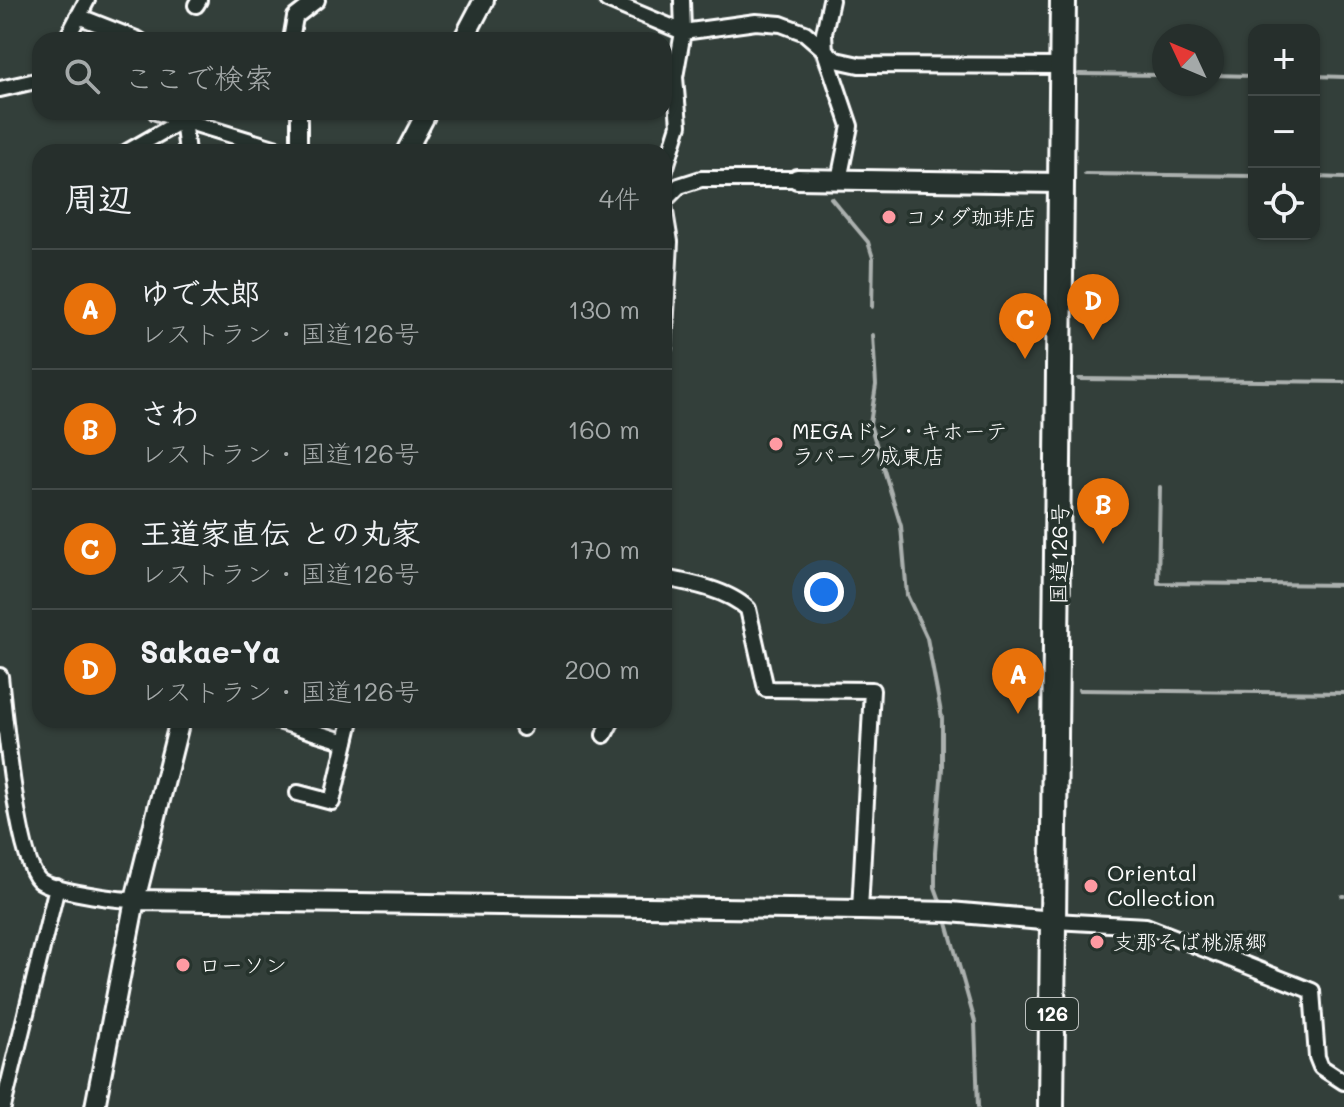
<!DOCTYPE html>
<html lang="ja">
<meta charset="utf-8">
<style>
body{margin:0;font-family:Mali,"Klee One",sans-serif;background:#2e3734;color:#f1f3f6}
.controls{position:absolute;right:24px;top:24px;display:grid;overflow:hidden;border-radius:16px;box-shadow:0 2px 6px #0004}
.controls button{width:72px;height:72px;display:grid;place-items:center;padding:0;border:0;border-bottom:2px solid #424a48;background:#262f2c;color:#f1f3f6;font:40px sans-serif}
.compass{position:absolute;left:1152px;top:24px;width:72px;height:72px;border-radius:50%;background:#262f2c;box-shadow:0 2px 6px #0004;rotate:314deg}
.you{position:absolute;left:824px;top:592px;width:28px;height:28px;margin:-20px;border:6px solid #fff;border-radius:50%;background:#1a73e8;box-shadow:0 0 0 12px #1a73e833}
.badge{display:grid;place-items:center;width:52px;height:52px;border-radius:50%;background:#95b2f1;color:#fff;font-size:26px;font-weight:700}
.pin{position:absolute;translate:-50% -66px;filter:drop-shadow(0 2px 4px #0008)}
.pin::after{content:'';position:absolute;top:42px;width:28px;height:24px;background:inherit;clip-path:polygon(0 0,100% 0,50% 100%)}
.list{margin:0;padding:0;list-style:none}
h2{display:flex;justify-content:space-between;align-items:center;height:104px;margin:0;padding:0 32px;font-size:34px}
h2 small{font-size:26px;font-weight:400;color:#a4a9a9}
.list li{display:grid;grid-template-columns:52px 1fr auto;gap:24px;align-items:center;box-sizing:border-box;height:120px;padding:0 32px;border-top:2px solid #424a48}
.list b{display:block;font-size:30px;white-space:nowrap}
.list p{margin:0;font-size:26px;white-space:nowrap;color:#a4a9a9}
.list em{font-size:26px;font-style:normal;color:#a4a9a9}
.icon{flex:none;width:44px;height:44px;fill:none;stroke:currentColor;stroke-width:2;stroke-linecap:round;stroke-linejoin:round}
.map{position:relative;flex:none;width:1344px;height:1107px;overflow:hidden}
.search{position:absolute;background:#262f2c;box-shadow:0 2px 6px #0004;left:32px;top:32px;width:640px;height:88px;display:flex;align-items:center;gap:20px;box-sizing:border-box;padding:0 28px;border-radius:24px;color:#a4a9a9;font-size:30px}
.panel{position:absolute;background:#262f2c;box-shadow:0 2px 6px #0004;left:32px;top:144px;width:640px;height:584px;border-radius:24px}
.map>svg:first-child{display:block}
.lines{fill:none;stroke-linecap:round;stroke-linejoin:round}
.stream{stroke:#abb0ae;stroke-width:4}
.street-casing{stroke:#fff;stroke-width:20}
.secondary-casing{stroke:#fff;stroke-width:24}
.highway-casing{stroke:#fff;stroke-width:30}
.street{stroke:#26332d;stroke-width:14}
.secondary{stroke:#26332d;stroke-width:18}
.highway{stroke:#26332d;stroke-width:24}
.poi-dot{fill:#ff9aa2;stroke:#26332d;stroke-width:3}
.labels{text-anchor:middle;stroke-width:7;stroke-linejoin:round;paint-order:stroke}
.shield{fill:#26332d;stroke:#bec2c0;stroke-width:2}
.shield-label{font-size:20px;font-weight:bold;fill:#fff}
.poi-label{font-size:22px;fill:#fff;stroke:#26332d;text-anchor:start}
.street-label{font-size:22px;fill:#fff;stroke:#26332d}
</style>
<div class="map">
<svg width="1344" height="1107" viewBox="0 0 1344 1107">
<rect width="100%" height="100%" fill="#333f3a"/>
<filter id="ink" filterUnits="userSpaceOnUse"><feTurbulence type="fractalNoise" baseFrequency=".0125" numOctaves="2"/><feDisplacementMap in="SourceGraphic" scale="16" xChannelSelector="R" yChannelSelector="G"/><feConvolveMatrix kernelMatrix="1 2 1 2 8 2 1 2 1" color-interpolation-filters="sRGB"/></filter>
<g filter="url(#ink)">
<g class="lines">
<path class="stream" d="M816,54L831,92
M1079,74L1164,75
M1212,75L1254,76
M1314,76L1344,77
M1085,174L1254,176
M1314,177L1344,178
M831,198L868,242L873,258L872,307
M873,335L876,385L870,424L901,526L907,595L927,638L942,718V768L935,853V887L940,901
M1079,379L1344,382
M1160,487L1158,583L1344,585
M1079,690L1344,693
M1342,896H1344
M947,923L975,1022L978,1107"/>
<defs>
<path id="street" d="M607,0L683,32L756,22L781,24L805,33L836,60L859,65L1063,66
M831,0L824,33L825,52L850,126L839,180
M196,5L199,0
M78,16L139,40
M66,40L87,0
M291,40L295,17L317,0
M0,89L40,80
M156,112L287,152
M299,112V152
M127,152L183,120L187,152
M664,173L679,125L675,77L683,32L682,0
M664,201L679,186L701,179H797
M664,206L670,242L664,348
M664,578C691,583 728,590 748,609L766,689L872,690L860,910
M0,676C4,712 17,859 39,880C51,891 117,900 135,900
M275,720L346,742
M523,728L524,720
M604,735L612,720
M298,793L332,802L351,720
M1054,921L1146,926L1312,991L1317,1057L1321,1067L1344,1082
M3,1107L57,887"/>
<path id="secondary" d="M463,40L484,0
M406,152L427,112
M797,179L1061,183
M135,900L860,910L950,912L1054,921
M95,1107L135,900L180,720"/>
<path id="highway" d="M1051,1107L1063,0"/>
</defs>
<use href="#street" class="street-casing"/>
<use href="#secondary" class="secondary-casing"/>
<use href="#highway" class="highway-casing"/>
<use href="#street" class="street"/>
<use href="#secondary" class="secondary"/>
<use href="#highway" class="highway"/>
</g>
</g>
<g class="poi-dot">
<circle cx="889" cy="217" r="8"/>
<circle cx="776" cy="444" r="8"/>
<circle cx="1091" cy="886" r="8"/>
<circle cx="1097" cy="942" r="8"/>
<circle cx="183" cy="965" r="8"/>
</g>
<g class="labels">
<rect class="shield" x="1026" y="998" width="52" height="32" rx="6"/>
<g class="shield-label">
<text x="1052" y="1021">126</text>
</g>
<g class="poi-label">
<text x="905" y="225">コメダ珈琲店</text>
<text x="792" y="439">MEGAドン・キホーテ<tspan x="792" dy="25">ラパーク成東店</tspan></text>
<text x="1107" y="881">Oriental<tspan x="1107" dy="25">Collection</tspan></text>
<text x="1113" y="950">支那そば桃源郷</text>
<text x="199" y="973">ローソン</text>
</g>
<g class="street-label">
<text transform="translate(1059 554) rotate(-89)" y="8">国道126号</text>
</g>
</g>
</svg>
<div class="controls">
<button>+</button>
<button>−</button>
<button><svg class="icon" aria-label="locate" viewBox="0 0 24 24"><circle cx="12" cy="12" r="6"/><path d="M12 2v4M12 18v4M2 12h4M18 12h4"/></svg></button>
</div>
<svg class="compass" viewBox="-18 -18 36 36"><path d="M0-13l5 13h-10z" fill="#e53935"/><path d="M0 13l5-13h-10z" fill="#a4a9a9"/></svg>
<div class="you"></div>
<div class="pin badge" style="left:1018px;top:714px;background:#e8710a">A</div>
<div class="pin badge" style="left:1103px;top:544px;background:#e8710a">B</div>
<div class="pin badge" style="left:1025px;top:359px;background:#e8710a">C</div>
<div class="pin badge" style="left:1093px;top:340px;background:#e8710a">D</div>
<div class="search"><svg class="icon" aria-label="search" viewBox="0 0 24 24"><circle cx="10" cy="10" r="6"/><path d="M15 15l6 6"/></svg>ここで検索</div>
<section class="panel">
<h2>周辺<small>4件</small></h2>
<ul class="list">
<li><span class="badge" style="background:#e8710a">A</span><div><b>ゆで太郎</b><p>レストラン · 国道126号</p></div><em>130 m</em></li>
<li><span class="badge" style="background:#e8710a">B</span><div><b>さわ</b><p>レストラン · 国道126号</p></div><em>160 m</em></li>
<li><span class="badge" style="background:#e8710a">C</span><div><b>王道家直伝 との丸家</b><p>レストラン · 国道126号</p></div><em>170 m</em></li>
<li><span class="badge" style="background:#e8710a">D</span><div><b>Sakae-Ya</b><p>レストラン · 国道126号</p></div><em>200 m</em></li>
</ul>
</section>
</div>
